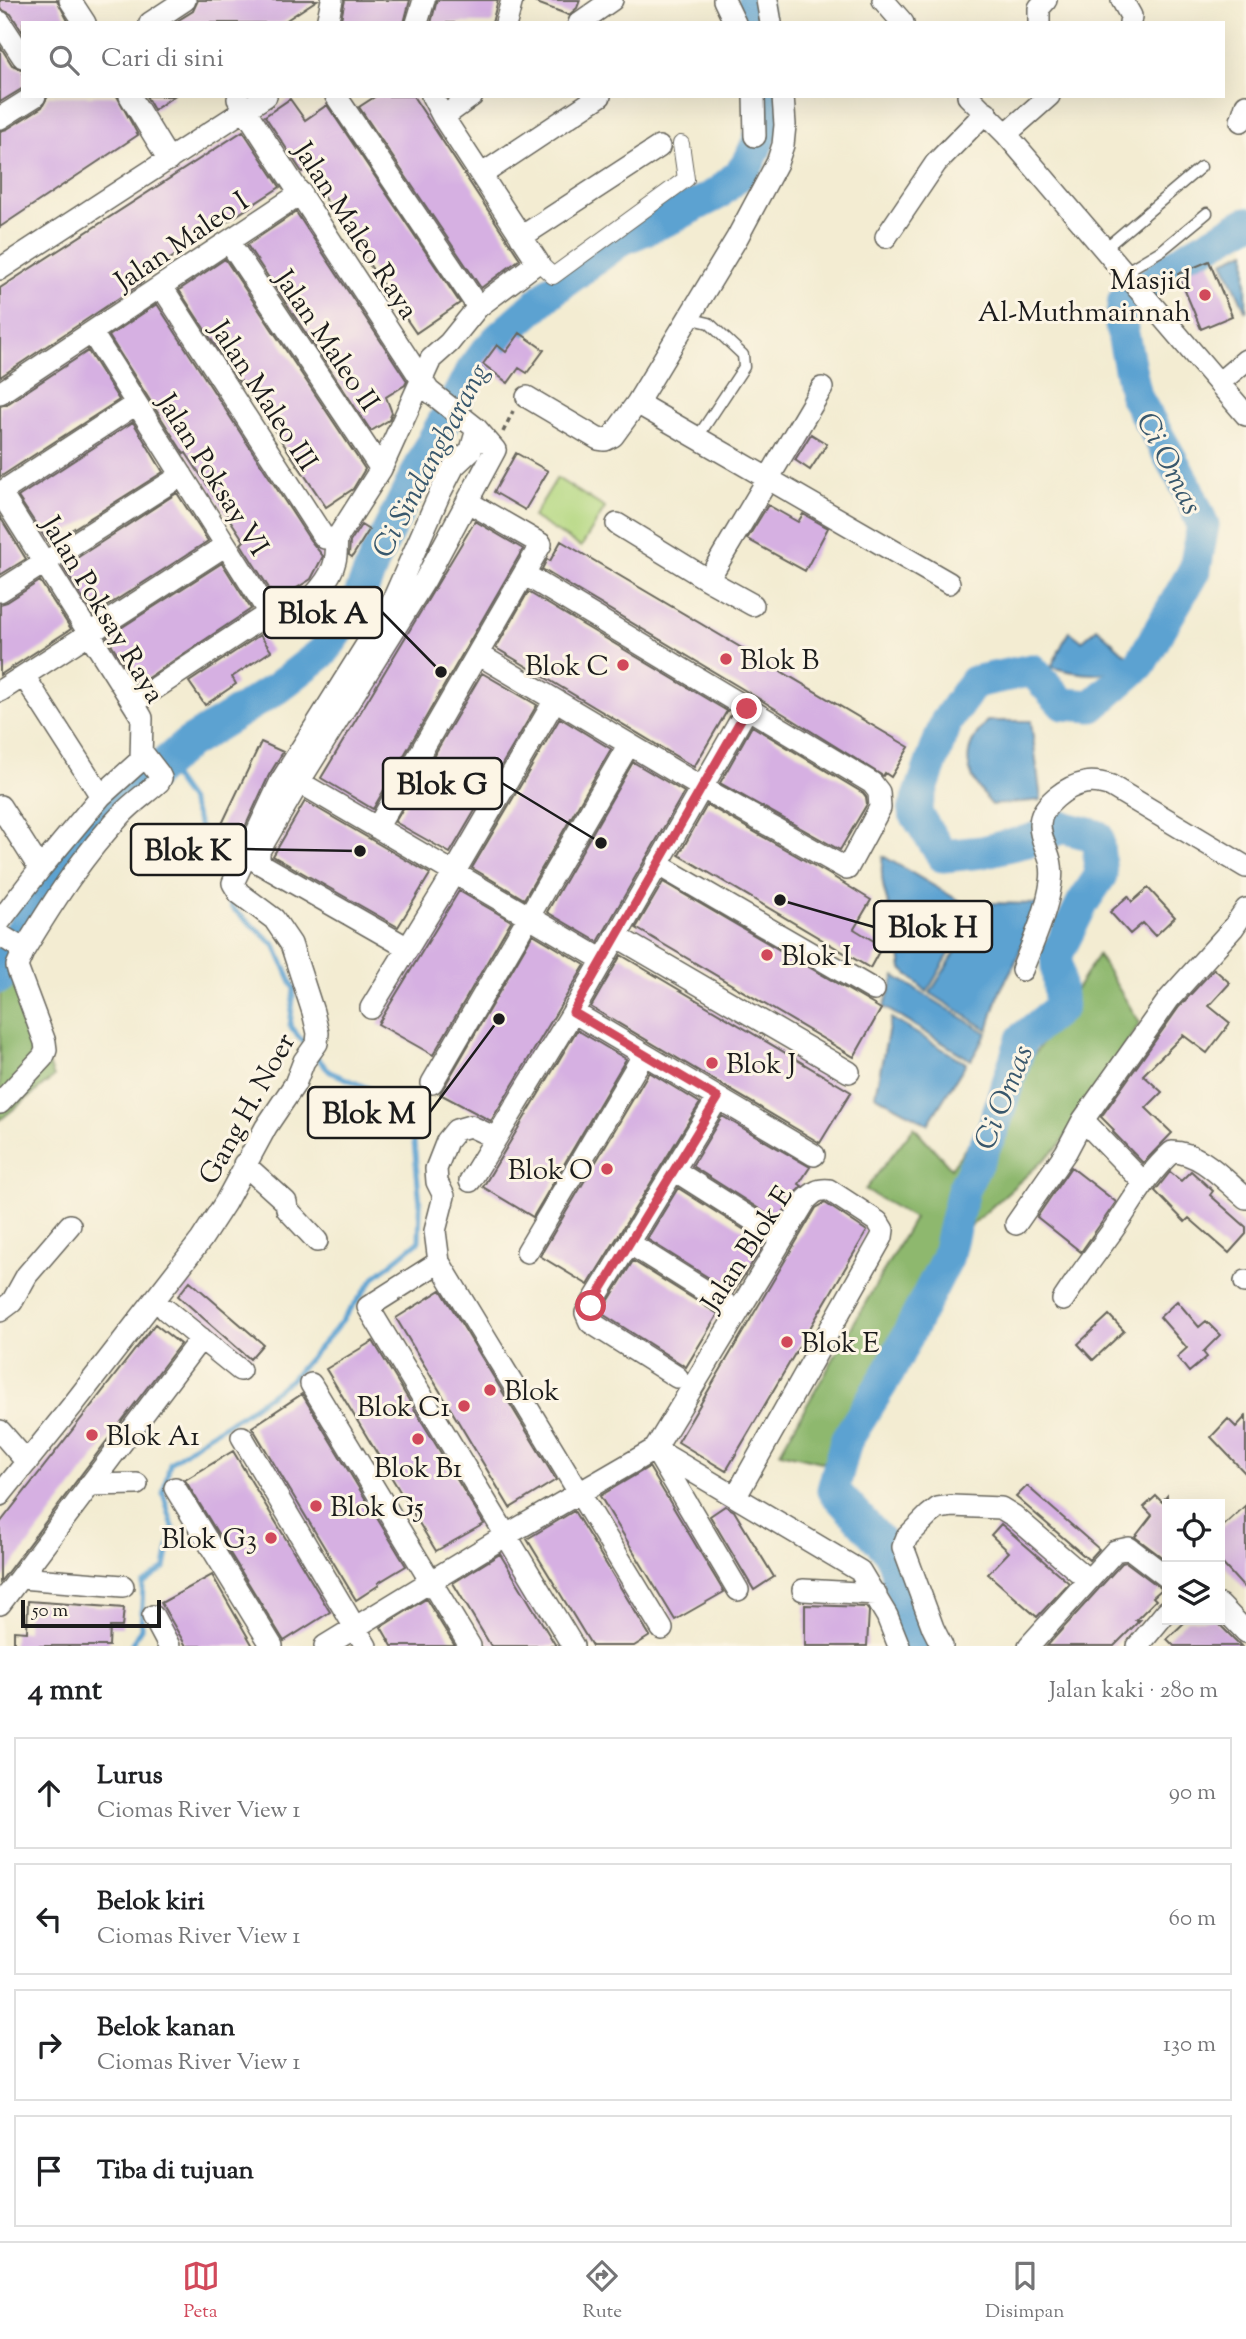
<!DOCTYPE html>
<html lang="id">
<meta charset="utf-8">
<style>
body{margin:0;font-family:"Sorts Mill Goudy",serif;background:#f6f6f6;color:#202124}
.controls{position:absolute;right:21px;bottom:21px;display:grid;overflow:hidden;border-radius:0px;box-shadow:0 7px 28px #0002}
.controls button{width:63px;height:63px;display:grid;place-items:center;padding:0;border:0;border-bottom:2px solid #e0e0e0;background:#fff;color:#202124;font:35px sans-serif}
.scale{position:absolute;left:21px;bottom:18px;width:140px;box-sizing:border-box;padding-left:7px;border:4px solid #1c1c1c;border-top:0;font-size:19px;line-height:24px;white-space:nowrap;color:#1c1c1c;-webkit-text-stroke:5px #fcf5e5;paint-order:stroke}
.stop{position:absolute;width:21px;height:21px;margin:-16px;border:5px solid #d1495b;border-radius:50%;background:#fff}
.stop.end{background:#d1495b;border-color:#fff;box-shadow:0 2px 7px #0008}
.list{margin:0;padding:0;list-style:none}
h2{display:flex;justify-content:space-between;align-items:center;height:91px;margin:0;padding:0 28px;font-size:30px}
h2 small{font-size:23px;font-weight:400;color:#757577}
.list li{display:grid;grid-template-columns:46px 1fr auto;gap:21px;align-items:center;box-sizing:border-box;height:112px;margin:0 14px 14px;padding:0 14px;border:2px solid #e0e0e0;border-radius:0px}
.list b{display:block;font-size:26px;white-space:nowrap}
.list p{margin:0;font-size:23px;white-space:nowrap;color:#757577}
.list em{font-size:23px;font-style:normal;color:#757577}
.icon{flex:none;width:38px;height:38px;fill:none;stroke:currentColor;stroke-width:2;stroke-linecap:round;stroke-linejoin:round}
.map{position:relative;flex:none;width:1246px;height:1646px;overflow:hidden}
.search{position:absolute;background:#fff;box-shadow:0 7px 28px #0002;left:21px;right:21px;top:21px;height:77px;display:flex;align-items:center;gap:18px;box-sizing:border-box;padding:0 24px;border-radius:0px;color:#757577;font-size:26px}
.sheet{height:595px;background:#fff}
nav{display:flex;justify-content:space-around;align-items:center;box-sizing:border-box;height:98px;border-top:2px solid #e0e0e0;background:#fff;font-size:19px;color:#757577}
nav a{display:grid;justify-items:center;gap:4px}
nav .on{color:#d1495b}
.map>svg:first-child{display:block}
.green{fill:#b3d780;stroke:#687a4e;stroke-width:2}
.forest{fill:#8eb86e;stroke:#556a45;stroke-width:2}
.water{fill:#5ca2d1;stroke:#3c5f76;stroke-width:2}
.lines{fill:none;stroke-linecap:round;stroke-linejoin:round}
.stream{stroke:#5ca2d1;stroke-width:5}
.river{stroke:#5ca2d1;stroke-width:33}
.building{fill:#d6b0e2}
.service-casing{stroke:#67655c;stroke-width:13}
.pedestrian-casing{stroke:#67655c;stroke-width:18}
.minor-casing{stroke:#67655c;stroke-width:24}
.path{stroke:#67655c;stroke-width:3.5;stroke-dasharray:5 5;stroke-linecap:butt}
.service{stroke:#fff;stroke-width:10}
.pedestrian{stroke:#fff;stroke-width:16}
.minor{stroke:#fff;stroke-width:21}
.route{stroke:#d1495b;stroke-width:9}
.poi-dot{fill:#d1495b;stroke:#fcf5e5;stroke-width:2.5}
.labels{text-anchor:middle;stroke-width:6;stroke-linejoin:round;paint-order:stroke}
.street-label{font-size:28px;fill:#1c1c1c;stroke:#fcf5e5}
.poi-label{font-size:28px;fill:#1c1c1c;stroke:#fcf5e5;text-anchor:start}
.water-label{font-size:30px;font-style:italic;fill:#39586d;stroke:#fcf5e5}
.leader{fill:none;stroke:#1c1c1c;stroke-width:2.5}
.callout-dot{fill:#1c1c1c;stroke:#fcf5e5;stroke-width:2.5}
.callout{fill:#fcf5e5;stroke:#1c1c1c;stroke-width:2.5}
.callout-label{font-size:30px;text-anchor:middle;font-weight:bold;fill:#1c1c1c}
</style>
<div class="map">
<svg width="1246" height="1646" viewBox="0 0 1246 1646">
<rect width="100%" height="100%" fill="#fcf5e5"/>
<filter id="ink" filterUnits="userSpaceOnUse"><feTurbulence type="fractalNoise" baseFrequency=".0143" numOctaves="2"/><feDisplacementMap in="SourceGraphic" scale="14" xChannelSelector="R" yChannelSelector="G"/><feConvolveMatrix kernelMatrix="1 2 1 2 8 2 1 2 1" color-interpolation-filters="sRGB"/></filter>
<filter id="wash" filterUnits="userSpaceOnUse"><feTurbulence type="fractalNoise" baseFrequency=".00686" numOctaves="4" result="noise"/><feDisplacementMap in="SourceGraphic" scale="28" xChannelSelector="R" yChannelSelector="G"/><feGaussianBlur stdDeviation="1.57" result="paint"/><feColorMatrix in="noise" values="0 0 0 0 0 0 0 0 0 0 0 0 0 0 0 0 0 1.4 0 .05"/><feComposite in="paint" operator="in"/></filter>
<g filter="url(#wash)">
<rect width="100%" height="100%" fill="#f3ecd2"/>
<path class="green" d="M557,478L605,508L581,547L533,517Z"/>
<path class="forest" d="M1098,955L1140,1023L1059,1146L943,1251L826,1463L780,1452L914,1218L865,1190L914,1127L951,1168L1038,1049Z
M0,978H16L54,1077L0,1120Z"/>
<path class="water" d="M1246,251V312L1223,261Z
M1097,628L1135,663C1103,678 1085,676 1051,667L1069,631L1082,641Z
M987,721H1031L1041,800L992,805C965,774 958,753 987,721Z
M883,856L975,910L927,992L902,969C900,957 900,943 897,931C889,906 878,883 883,856Z
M986,903L1038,904L1015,963L1000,991L988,1030L930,993Z
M895,976L987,1033L971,1060L884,1007Z
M891,1018L966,1063L928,1124L875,1095Z"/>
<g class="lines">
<path class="stream" d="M168,770L190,801L231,907L275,945L294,989L290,1026L307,1047
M131,1646L141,1628L143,1584L165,1568L173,1527L163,1493L170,1463L202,1439L243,1414L290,1380L334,1331L376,1276L419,1241L420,1204L413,1132L400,1108L373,1090L330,1072L314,1054"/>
<path class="river" d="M754,0L758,23
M0,977L5,956L51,885L106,814L187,744L277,688L323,652L355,608L376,556L434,439L472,371L486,352L499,338L553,290L622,239L671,218L717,194L740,174L749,162L768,119L767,96
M913,1646L905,1600L891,1553L833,1490L846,1441L889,1372L947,1258L963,1190L993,1129L1022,1039L1061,1007L1056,956L1083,902L1101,875L1097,836L1062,827L1032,840L982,852L943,856L914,811L946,722L974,682L1032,670L1063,704L1092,706L1140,664L1195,569L1203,525L1184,482L1136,397L1121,325L1124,301L1188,256L1246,223"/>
</g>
<g id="blocks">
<path class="building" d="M0,0H57L69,23H23V33L11,14L0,9Z
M198,0H317L282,23H174L193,11Z
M345,0H410L404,23H352L341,19Z
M437,0H498L492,23H431Z
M535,0H580L577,8L569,15L534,2Z
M0,46L12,65L23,70V88L0,102Z
M48,96H117L138,135L0,227V131L7,129L42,107Z
M146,96H174L154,110Z
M376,96H413L520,259L481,288L359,107Z
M290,99L305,120L327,105L460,303L416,333L305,170L302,172L265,116Z
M243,131L280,187L141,278L143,282L0,377V288Z
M296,212L407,381L405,385L386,397L392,413L389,420L371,431L247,245Z
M225,259L365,469L353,489L326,507L241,381L239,382L179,290Z
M1209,261L1232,316L1201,329L1178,274Z
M157,304L310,540L323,556L311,579L281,598L278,594L274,596L241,544L244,541L186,453L184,454L109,336Z
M520,333L544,350L527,373L519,368L508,383L483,364L497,345L506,352Z
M88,351L119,400L0,477V406L7,404Z
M133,422L163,472L49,544L18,497Z
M811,434L827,444L810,470L795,460Z
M516,453L548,471L525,510L494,492Z
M177,493L208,541L93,615L63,567Z
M768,505L798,522L803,514L828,528L805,571L747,539Z
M0,517L26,559L0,575Z
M475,521L523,549L373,809L321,778Z
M361,525L369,530L352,557L349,555L350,542Z
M561,541L909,747L891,777L885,773L883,776L766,703L542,569L547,559L550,561Z
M222,563L251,609L137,685L107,637Z
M40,581L71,629L0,675V604L7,602Z
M528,592L727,711L694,767L496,648Z
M260,635L271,651L232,677L236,684L205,705L189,682Z
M482,673L537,705L450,853L395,822Z
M560,718L611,749L524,899L472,868Z
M752,726L863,793L866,797L867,804L840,850L720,783Z
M261,742L283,752L269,775L241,836L221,826Z
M633,762L684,792L598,942L547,912Z
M305,801L430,874L398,927L273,856Z
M707,805L827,873L871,900L854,929L882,946L870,968L679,855Z
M663,882L881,1009L854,1057L636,928Z
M1148,888L1175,917L1155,936L1143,923L1130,934L1110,912L1128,896L1132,902Z
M459,891L511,921L433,1055L378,1024Z
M533,934L585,965L491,1121L440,1094Z
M621,955L851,1092L820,1143L591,1007Z
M1214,969L1230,983L1209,1006L1230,1023L1207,1053L1183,1035L1143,1075L1162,1092L1146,1108L1172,1133L1143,1163L1113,1132L1114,1130L1101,1117L1179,1007Z
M577,1030L626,1059L533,1217L483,1187Z
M649,1072L700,1103L588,1285L540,1256Z
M722,1116L810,1167L799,1184L802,1186L795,1193L778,1221L692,1166Z
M1071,1167L1116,1202L1081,1252L1037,1217Z
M1191,1171L1213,1191L1210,1195L1246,1227V1234L1229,1253L1189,1218L1185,1222L1155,1191L1170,1172L1181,1181Z
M678,1188L765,1243L733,1293L647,1239Z
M825,1203L867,1231L726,1471L678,1442L816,1208Z
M633,1261L718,1314L686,1367L601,1313Z
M190,1281L263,1344L250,1359L178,1296Z
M441,1290L556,1480L510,1508L396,1318Z
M1177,1301L1199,1327L1206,1321L1220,1335L1203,1352L1207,1357L1189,1372L1177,1357L1187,1348L1160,1317Z
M1109,1315L1124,1331L1093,1360L1078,1344Z
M155,1324L180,1344L0,1582V1523Z
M373,1341L484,1524L436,1551L326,1369Z
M302,1394L406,1566L378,1583L379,1585L356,1600L252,1427Z
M1246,1416V1474L1211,1437L1228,1419L1236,1427Z
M233,1451L330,1612L284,1641L185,1480Z
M649,1467L724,1592L675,1620L600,1496Z
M1027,1486L1099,1549L1089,1560L1016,1497Z
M1156,1496L1162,1502L1167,1496V1561L1135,1537L1152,1515L1144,1507Z
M1246,1505V1590L1220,1561V1529Z
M725,1506L734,1511L774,1577L754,1590L710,1516Z
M574,1511L650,1636L634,1646H592L527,1539Z
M1001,1524L1069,1583L1037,1617L988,1574L1009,1552L991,1535Z
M500,1554L556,1646H491L453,1583Z
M1126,1562L1162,1589L1153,1597L1156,1600L1136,1620H1140L1114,1646H1047L1122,1563Z
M212,1575L253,1646H186L161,1603Z
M426,1599L455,1646H392L381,1627Z
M28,1601L124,1608L122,1627H110L109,1646H14V1631L27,1632Z
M805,1605L866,1607L869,1611L867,1646H805Z
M1187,1620H1215L1241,1646H1174L1167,1639Z"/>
</g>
</g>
<g filter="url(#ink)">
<use href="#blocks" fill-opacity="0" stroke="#67655c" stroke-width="2"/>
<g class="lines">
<defs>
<path id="service" d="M1103,250L1201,167
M1125,272L1162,250L1207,213
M688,318L709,323L743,355L744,367L697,438"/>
<path id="pedestrian" d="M538,262L553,276L686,179L681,144"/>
<path id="minor" d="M70,0L85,23
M724,0L735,23
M767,0L771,23
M883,0L903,23
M1122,0L1131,16L1130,23
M0,22L23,57
M150,23L185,0
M327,23L332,0
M417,23L424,0
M506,23L512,0
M579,23L612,0
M1039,23V8L1046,0
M130,96L169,160
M336,96L478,307
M754,96L755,136
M968,96L1006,134L1246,415
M238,99L429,391L477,429L495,450L425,580L299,782L259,851V863L408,948
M443,117L472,96
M0,118L35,96
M1241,121L1246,105
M1006,134L1049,96
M481,175L600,96
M521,237L659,147
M886,237L936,163L986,112
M229,242L381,469
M0,269L266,96
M162,287L321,533L325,538H337L381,469L431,359L449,343L478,307L538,262L443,117L432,96
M92,333L269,613L289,620C305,604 330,584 335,561C337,554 336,545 337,538
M1219,383L1246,360
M0,393L301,193
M527,397L598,439L605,440L613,436L637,403L737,238L777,163L783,145L785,125L783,96
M637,403L949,583
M0,492L138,711L142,718L141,760
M0,493L136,404
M617,524L708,580L822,388
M708,580L753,605
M0,591L182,475
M478,654L701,787L847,869L880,808L879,792L872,783L524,574
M24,676L101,796
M0,691L226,545
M133,703L269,613
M747,709L573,1012L814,1155
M299,782L603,960
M0,806L40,869
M377,828L541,544L468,502
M657,864L874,990
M0,921L40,869L101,796L141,760L142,752
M0,935L24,950L17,966L18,970L45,1042L46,1050L43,1057L0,1103
M616,936L849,1072
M24,950C53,902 83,855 122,814C133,802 147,793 159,782L161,778L159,774L142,752
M1022,970C1033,942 1047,912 1051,882C1055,855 1040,845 1040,825C1040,805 1067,786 1085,783C1094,781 1102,783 1111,786L1246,867
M371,1008L454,873L555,700
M432,1083L629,744
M1083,1120L1144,1183
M244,1164L286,1202L287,1209L317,1241
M674,1170L770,1231
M470,1181L573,1012
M1016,1224L1066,1152L1083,1120L1169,999L1233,928L1246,909
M629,1243L726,1304
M527,1252L644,1054
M439,1262L435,1231L444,1196L437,1182L436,1169L447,1141L456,1130L470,1126L496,1138
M1245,1282L1246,1281
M1063,1300C1078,1277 1094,1256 1110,1234C1131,1205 1145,1176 1172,1152C1201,1152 1224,1180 1246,1198
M166,1310L240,1370
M0,1311L12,1302L27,1275L70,1225
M677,1377L590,1322L586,1313L718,1098
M311,1384L470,1646
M0,1431L27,1462
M242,1437L366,1646
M655,1449L860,1571L887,1616L899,1646
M656,1451L738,1590
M89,1485L137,1484
M175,1488L272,1646
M0,1495L72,1406L201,1240L225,1203L266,1127L295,1084L304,1061L317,1043L318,1033L313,1012L291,944L274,919L239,893L233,883L281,781L389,609L440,493L454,466L471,450L477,429
M20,1578L123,1586
M803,1590L876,1594
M0,1604L201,1338
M1220,1605L1246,1632
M153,1616L169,1646
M325,1646L505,1536L655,1449L806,1200C814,1192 818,1189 829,1190L878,1222L883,1230L882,1237L736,1496
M573,1646L368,1307L439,1262L662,1629
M942,1646L933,1628L903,1547L907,1537L929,1515L938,1508L952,1506L1001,1508L1014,1516L1088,1580
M1029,1646L1115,1551L1129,1548L1167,1577
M1138,1646L1167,1611"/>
</defs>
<use href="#service" class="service-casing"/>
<use href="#pedestrian" class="pedestrian-casing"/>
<use href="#minor" class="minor-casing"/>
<path class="path" d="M503,432L513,411"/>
<use href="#service" class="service"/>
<use href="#pedestrian" class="pedestrian"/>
<use href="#minor" class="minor"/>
</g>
</g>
<g class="lines" filter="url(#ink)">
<path class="route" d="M591,1306L718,1098L573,1012L747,709"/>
</g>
<g class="poi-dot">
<circle cx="1205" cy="295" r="7"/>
<circle cx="726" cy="659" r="7"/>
<circle cx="623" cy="665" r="7"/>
<circle cx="767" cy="955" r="7"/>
<circle cx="712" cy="1063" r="7"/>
<circle cx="607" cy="1169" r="7"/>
<circle cx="787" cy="1342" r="7"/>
<circle cx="490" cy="1390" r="7"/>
<circle cx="464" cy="1406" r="7"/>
<circle cx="92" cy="1435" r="7"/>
<circle cx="418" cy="1439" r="7"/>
<circle cx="316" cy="1506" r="7"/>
<circle cx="271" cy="1538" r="7"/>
</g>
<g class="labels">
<g class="street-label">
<text transform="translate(357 230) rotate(57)" y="10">Jalan Maleo Raya</text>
<text transform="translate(181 240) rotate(-34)" y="10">Jalan Maleo I</text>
<text transform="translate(328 340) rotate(56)" y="10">Jalan Maleo II</text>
<text transform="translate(265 395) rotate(57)" y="10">Jalan Maleo III</text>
<text transform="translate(214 474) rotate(58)" y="10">Jalan Poksay VI</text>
<text transform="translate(104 609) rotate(59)" y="10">Jalan Poksay Raya</text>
<text transform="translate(246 1108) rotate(-61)" y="10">Gang H. Noer</text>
<text transform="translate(746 1248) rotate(-57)" y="10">Jalan Blok E</text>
</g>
<g class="poi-label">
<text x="1191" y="289" text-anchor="end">Masjid<tspan x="1191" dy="32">Al-Muthmainnah</tspan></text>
<text x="740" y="669">Blok B</text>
<text x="609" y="675" text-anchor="end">Blok C</text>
<text x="781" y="965">Blok I</text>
<text x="726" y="1073">Blok J</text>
<text x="593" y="1179" text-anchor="end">Blok O</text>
<text x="801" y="1352">Blok E</text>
<text x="504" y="1400">Blok</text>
<text x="450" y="1416" text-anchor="end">Blok C1</text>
<text x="106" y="1445">Blok A1</text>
<text x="418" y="1477" text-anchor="middle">Blok B1</text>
<text x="330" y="1516">Blok G5</text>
<text x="257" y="1548" text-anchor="end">Blok G3</text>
</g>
<g class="water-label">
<text transform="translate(430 460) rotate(-62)" y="10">Ci Sindangbarang</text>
<text transform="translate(1170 463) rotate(63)" y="10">Ci Omas</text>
<text transform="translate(1003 1097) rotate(-68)" y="10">Ci Omas</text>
</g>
</g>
<path class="leader" d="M441 672L382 612M601 843L502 783M360 851L246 849M780 900L874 927M499 1019L430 1112"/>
<g class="callout-dot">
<circle cx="441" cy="672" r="7"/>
<circle cx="601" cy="843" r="7"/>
<circle cx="360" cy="851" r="7"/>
<circle cx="780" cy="900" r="7"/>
<circle cx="499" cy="1019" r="7"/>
</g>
<g class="callout">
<rect x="264" y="587" width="118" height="51" rx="7"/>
<rect x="383" y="758" width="119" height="51" rx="7"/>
<rect x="131" y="824" width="115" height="51" rx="7"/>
<rect x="874" y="901" width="118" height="51" rx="7"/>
<rect x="308" y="1087" width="122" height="51" rx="7"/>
</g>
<g class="callout-label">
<text x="323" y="623">Blok A</text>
<text x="442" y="794">Blok G</text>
<text x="188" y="860">Blok K</text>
<text x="933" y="937">Blok H</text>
<text x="369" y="1123">Blok M</text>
</g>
</svg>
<div class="controls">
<button><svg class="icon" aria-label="locate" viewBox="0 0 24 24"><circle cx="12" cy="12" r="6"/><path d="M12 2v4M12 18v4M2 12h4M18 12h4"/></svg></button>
<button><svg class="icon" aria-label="layers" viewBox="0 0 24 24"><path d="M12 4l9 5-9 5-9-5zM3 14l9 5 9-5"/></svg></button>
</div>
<div class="scale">50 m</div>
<div class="stop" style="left:591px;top:1306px"></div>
<div class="stop end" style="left:747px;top:709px"></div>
<div class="search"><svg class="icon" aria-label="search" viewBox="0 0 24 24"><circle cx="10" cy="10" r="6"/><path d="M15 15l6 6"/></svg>Cari di sini</div>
</div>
<section class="sheet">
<h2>4 mnt<small>Jalan kaki · 280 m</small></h2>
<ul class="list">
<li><svg class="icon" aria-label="ahead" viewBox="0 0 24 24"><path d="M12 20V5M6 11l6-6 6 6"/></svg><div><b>Lurus</b><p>Ciomas River View 1</p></div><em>90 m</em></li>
<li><svg class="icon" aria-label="left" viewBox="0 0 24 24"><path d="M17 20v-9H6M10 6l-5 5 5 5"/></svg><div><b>Belok kiri</b><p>Ciomas River View 1</p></div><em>60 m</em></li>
<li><svg class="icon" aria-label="right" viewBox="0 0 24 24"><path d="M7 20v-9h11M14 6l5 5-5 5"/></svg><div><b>Belok kanan</b><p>Ciomas River View 1</p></div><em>130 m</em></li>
<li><svg class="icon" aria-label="arrive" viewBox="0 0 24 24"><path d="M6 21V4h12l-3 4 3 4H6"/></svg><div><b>Tiba di tujuan</b></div></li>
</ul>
</section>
<nav>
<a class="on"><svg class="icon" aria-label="map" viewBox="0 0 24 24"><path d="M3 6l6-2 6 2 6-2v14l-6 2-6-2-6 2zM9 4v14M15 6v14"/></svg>Peta</a>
<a><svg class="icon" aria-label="directions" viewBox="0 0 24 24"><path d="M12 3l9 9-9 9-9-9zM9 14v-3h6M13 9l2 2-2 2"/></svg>Rute</a>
<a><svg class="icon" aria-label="saved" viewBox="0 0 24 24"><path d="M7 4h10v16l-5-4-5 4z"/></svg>Disimpan</a>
</nav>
